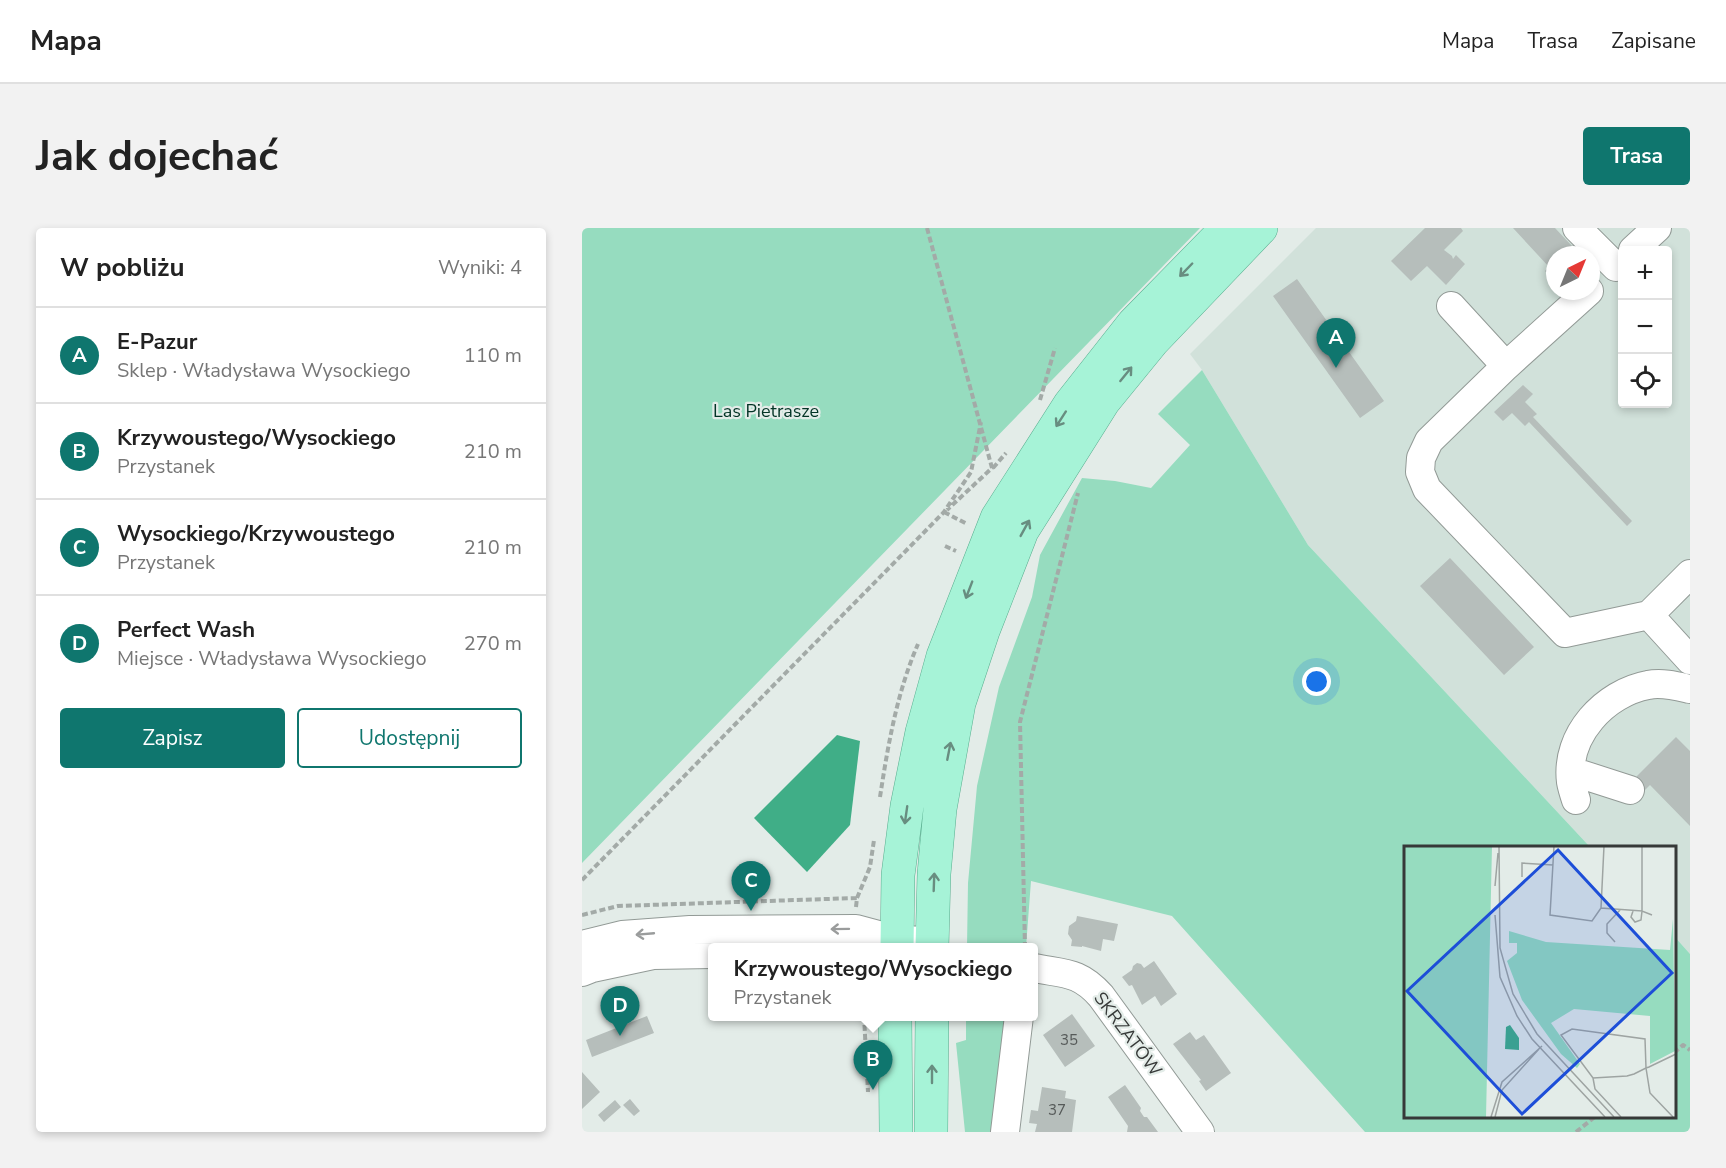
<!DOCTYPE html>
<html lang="pl">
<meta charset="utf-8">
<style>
body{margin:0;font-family:"Nunito Sans",sans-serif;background:#f2f2f2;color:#222}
.controls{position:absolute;right:18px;top:18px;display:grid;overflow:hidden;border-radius:6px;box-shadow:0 3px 9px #0003}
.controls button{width:54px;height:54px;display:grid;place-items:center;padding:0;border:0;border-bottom:2px solid #e0e0e0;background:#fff;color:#222;font:30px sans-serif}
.compass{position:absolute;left:964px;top:18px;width:54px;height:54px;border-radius:50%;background:#fff;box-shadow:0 3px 9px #0003;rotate:43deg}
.you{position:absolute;left:735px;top:454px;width:21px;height:21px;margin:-15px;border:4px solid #fff;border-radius:50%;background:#1a73e8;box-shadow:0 0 0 9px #1a73e833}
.badge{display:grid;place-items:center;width:39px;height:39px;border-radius:50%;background:#0f766e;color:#fff;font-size:20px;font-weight:700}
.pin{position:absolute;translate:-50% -50px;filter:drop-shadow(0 2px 3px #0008)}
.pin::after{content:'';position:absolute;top:32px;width:21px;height:18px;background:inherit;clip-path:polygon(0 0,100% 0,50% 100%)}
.popup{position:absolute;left:126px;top:715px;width:330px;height:78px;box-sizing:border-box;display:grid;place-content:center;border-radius:6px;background:#fff;filter:drop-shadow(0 2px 4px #0005);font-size:20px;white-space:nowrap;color:#767676}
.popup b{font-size:22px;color:#222}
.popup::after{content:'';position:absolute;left:50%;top:100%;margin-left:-12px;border:12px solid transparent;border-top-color:#fff}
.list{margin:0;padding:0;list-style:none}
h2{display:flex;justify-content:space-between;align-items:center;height:78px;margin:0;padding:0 24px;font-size:26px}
h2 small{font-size:20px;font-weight:400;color:#767676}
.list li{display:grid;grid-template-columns:39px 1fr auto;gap:18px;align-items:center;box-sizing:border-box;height:96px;padding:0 24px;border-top:2px solid #e0e0e0}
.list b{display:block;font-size:22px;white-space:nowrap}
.list p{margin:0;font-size:20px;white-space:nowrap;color:#767676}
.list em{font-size:20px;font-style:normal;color:#767676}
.actions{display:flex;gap:12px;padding:18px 24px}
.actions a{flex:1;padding:14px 0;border:2px solid #0f766e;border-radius:6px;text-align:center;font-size:21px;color:#0f766e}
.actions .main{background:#0f766e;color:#fff}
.icon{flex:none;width:33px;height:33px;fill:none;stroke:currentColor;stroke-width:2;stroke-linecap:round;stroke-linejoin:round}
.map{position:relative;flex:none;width:1108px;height:904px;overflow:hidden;border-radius:6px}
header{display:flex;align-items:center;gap:36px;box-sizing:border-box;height:84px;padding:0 30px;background:#fff;border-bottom:2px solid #e0e0e0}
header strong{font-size:28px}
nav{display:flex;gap:33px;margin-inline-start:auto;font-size:21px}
.intro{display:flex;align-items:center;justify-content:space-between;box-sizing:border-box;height:144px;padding:0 36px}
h1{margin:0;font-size:42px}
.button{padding:15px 27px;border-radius:6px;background:#0f766e;color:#fff;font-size:21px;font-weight:700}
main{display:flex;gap:36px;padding:0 36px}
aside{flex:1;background:#fff;border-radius:6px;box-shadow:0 3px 9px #0003}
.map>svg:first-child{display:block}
.built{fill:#d1e1da;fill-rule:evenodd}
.green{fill:#96dcbf}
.water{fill:#40ae87}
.building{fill:#b6bebb}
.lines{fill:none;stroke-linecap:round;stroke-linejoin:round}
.minor-casing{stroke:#929a96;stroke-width:30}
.major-casing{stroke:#58ad8e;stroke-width:34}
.path{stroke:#a3aaa7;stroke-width:4;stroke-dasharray:6 3;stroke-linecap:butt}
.minor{stroke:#fff;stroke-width:28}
.major{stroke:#a6f3d7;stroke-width:33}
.oneway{stroke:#688d80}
.oneway2{stroke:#9a9c9c}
.labels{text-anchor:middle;stroke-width:4.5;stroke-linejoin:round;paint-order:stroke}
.number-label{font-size:15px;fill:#565a59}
.park-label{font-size:18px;fill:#033526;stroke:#e3ece8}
.street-label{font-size:18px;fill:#363938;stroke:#e3ece8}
.inset-road{fill:none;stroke:#9ea4a2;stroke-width:1.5}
.view{fill:#1d4ed8;fill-opacity:0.15;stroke:#1d4ed8;stroke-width:3}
.inset-edge{fill:none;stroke:#363938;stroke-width:3}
</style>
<header>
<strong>Mapa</strong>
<nav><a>Mapa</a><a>Trasa</a><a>Zapisane</a></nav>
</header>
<div class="intro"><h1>Jak dojechać</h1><a class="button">Trasa</a></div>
<main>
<aside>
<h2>W pobliżu<small>Wyniki: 4</small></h2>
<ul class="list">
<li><span class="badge">A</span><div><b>E-Pazur</b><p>Sklep · Władysława Wysockiego</p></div><em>110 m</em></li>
<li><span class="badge">B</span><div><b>Krzywoustego/Wysockiego</b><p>Przystanek</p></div><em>210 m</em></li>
<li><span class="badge">C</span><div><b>Wysockiego/Krzywoustego</b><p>Przystanek</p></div><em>210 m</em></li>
<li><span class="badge">D</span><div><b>Perfect Wash</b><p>Miejsce · Władysława Wysockiego</p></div><em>270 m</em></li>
</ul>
<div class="actions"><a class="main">Zapisz</a><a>Udostępnij</a></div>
</aside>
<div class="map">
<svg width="1108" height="904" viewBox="0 0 1108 904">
<rect width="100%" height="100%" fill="#e3ece8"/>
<path class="built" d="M734,0H1108V726L1092,708V619H1008L726,317L620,142L608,126ZM1040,22H1086V176H1040ZM973,27H1009V63H973Z"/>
<path class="green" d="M0,0H618L0,635Z
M620,142L726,317L1008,619H823V888H1092V708L1108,726V904H783L590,688L449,653L444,719H385L386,655L395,558L417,459L450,369L458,327L500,250L533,253L569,260L608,217L576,186Z
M384,789H434L413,904H383L374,815L384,812Z"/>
<path class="water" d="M255,507L278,513L268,597L225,644L172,590Z"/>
<path class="building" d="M843,0H879L881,3L862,22L870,28L871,31L874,27L883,36L864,57L845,38L829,53L809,33Z
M931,0H973L990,18L995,14L1006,27H973V54L963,43L967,39Z
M715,51L802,173L778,190L691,68Z
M941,157L951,166L943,174L955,186L951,189L1050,293L1045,298L947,194L943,198L930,185L921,193L912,184Z
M868,330L952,419L922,447L838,358Z
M1094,509L1108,523V598L1068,557L1060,565L1049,554Z
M495,688L536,696L532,713L521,711L519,723L500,718V719L489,718L490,712L486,706L487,698L494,693Z
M572,733L595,766L579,778L573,768L560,777L550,757L547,758L540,749L550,742L551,738L555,735L559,736L562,740Z
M490,786L513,818L483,839L461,807Z
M65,788L72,805L10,829L4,812Z
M608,804L614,812L622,807L649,845L624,863L617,853L619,852L591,816Z
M0,844L18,864L0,881Z
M543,857L559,880L558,883L562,889H565L576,904H545L546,898L526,869Z
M460,859L484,863L483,870L494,872L490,904H453L455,896L447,895L449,882L456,883Z
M48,871L58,883L52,888L41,877Z
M33,872L39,879L22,894L16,887Z"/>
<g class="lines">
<defs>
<path id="minor" d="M995,0L1034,39
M1051,22L1075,0
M1007,63L924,138L847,213L839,230L838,244L845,261L983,405L1067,387
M869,78L924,138
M1108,346L1067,387L1108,432
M989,543L1048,562
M994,572C992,566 990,560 989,554C983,507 1023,465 1066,457C1080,454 1095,458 1108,461
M0,717L40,707L108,702L274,701L315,712L350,713
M452,740C482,746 497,743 519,768L618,904
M0,744L10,740L71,727L130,726
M423,904L437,788"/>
<path id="major" d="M315,720L316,647L325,578L340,504L361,428L415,290L488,176L551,96L645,0
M350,720L352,646L358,581L377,475L401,403L440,303L522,173L571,113L679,0
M313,788L314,904
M349,904L350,788"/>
</defs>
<use href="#minor" class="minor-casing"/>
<use href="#major" class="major-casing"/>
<path class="path" d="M345,0L410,240L365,282
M458,172L473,120
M411,240L424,225
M362,284L385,296
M363,318L374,323
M298,569C306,517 315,464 336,416
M0,652L362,284L389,244L399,194
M274,679L275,670L288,639L292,612
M0,687L36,678L275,670
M443,720L438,494L496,265
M282,788L286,864
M1092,825L1101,817L1108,822
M994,904L1014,888"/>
<use href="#minor" class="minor"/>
<use href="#major" class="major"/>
</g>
<defs><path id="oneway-shaft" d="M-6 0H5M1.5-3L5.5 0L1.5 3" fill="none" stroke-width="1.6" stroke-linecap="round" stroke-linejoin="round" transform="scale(1.5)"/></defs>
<g class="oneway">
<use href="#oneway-shaft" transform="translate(604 42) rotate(134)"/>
<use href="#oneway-shaft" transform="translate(544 146) rotate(-51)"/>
<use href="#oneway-shaft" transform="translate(479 191) rotate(123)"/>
<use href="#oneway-shaft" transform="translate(443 300) rotate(-61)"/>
<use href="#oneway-shaft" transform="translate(387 362) rotate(111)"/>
<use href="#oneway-shaft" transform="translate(367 523) rotate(-79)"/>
<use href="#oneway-shaft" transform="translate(324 587) rotate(98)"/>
<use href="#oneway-shaft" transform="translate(352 654) rotate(-88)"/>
<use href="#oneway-shaft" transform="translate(350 846) rotate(-90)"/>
</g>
<g class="oneway2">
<use href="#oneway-shaft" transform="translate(258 701) rotate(179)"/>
<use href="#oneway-shaft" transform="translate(63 706) rotate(175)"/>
</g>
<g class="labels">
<g class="number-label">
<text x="487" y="817">35</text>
<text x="475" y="887">37</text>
</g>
<g class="park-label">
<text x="184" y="189">Las Pietrasze</text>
</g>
<g class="street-label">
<text transform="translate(546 806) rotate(53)" y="6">SKRZATÓW</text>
</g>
</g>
<g transform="translate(822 618)">
<rect width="272" height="272" fill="#e3ece8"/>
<path d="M0,0H88L82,271H0ZM269,73L271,205L246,218V170L170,163L147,177L176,218L173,222L157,208L118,154L103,115L113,107V97H105V85L142,96L266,104Z" fill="#96dcbf"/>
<path d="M106,179L115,192V204L101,203L102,181Z" fill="#40ae87"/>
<path class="inset-road" d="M95,0L96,102L109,148L133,188L210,271M150,0L146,69L188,75L197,62M200,0L197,62L238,65V0M118,31V17L149,19M91,40L94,7M229,65L227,71L231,76L237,74L238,65L248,69M91,69L96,131L113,170L128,193L201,271M211,96L203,87V78L216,64M189,232L191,243L217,271M87,271L98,236L138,200M91,271L98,244L135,203M269,271L246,247L242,222L241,193L168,183L157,189L189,232L223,230L230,228L242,222L245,221L272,208"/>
<path class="view" d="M154,4L268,127L118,268L3,145Z"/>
<rect width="272" height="272" class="inset-edge"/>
</g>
</svg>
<div class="controls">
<button>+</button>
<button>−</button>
<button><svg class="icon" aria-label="locate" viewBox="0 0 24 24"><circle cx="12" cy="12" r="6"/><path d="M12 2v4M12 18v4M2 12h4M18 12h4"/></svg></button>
</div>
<svg class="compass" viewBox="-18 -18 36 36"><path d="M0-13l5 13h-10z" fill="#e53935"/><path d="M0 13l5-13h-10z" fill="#767676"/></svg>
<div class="you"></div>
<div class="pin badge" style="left:754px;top:140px">A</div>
<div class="pin badge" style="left:291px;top:862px">B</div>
<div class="popup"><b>Krzywoustego/Wysockiego</b>Przystanek</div>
<div class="pin badge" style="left:169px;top:683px">C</div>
<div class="pin badge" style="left:38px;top:808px">D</div>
</div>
</main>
